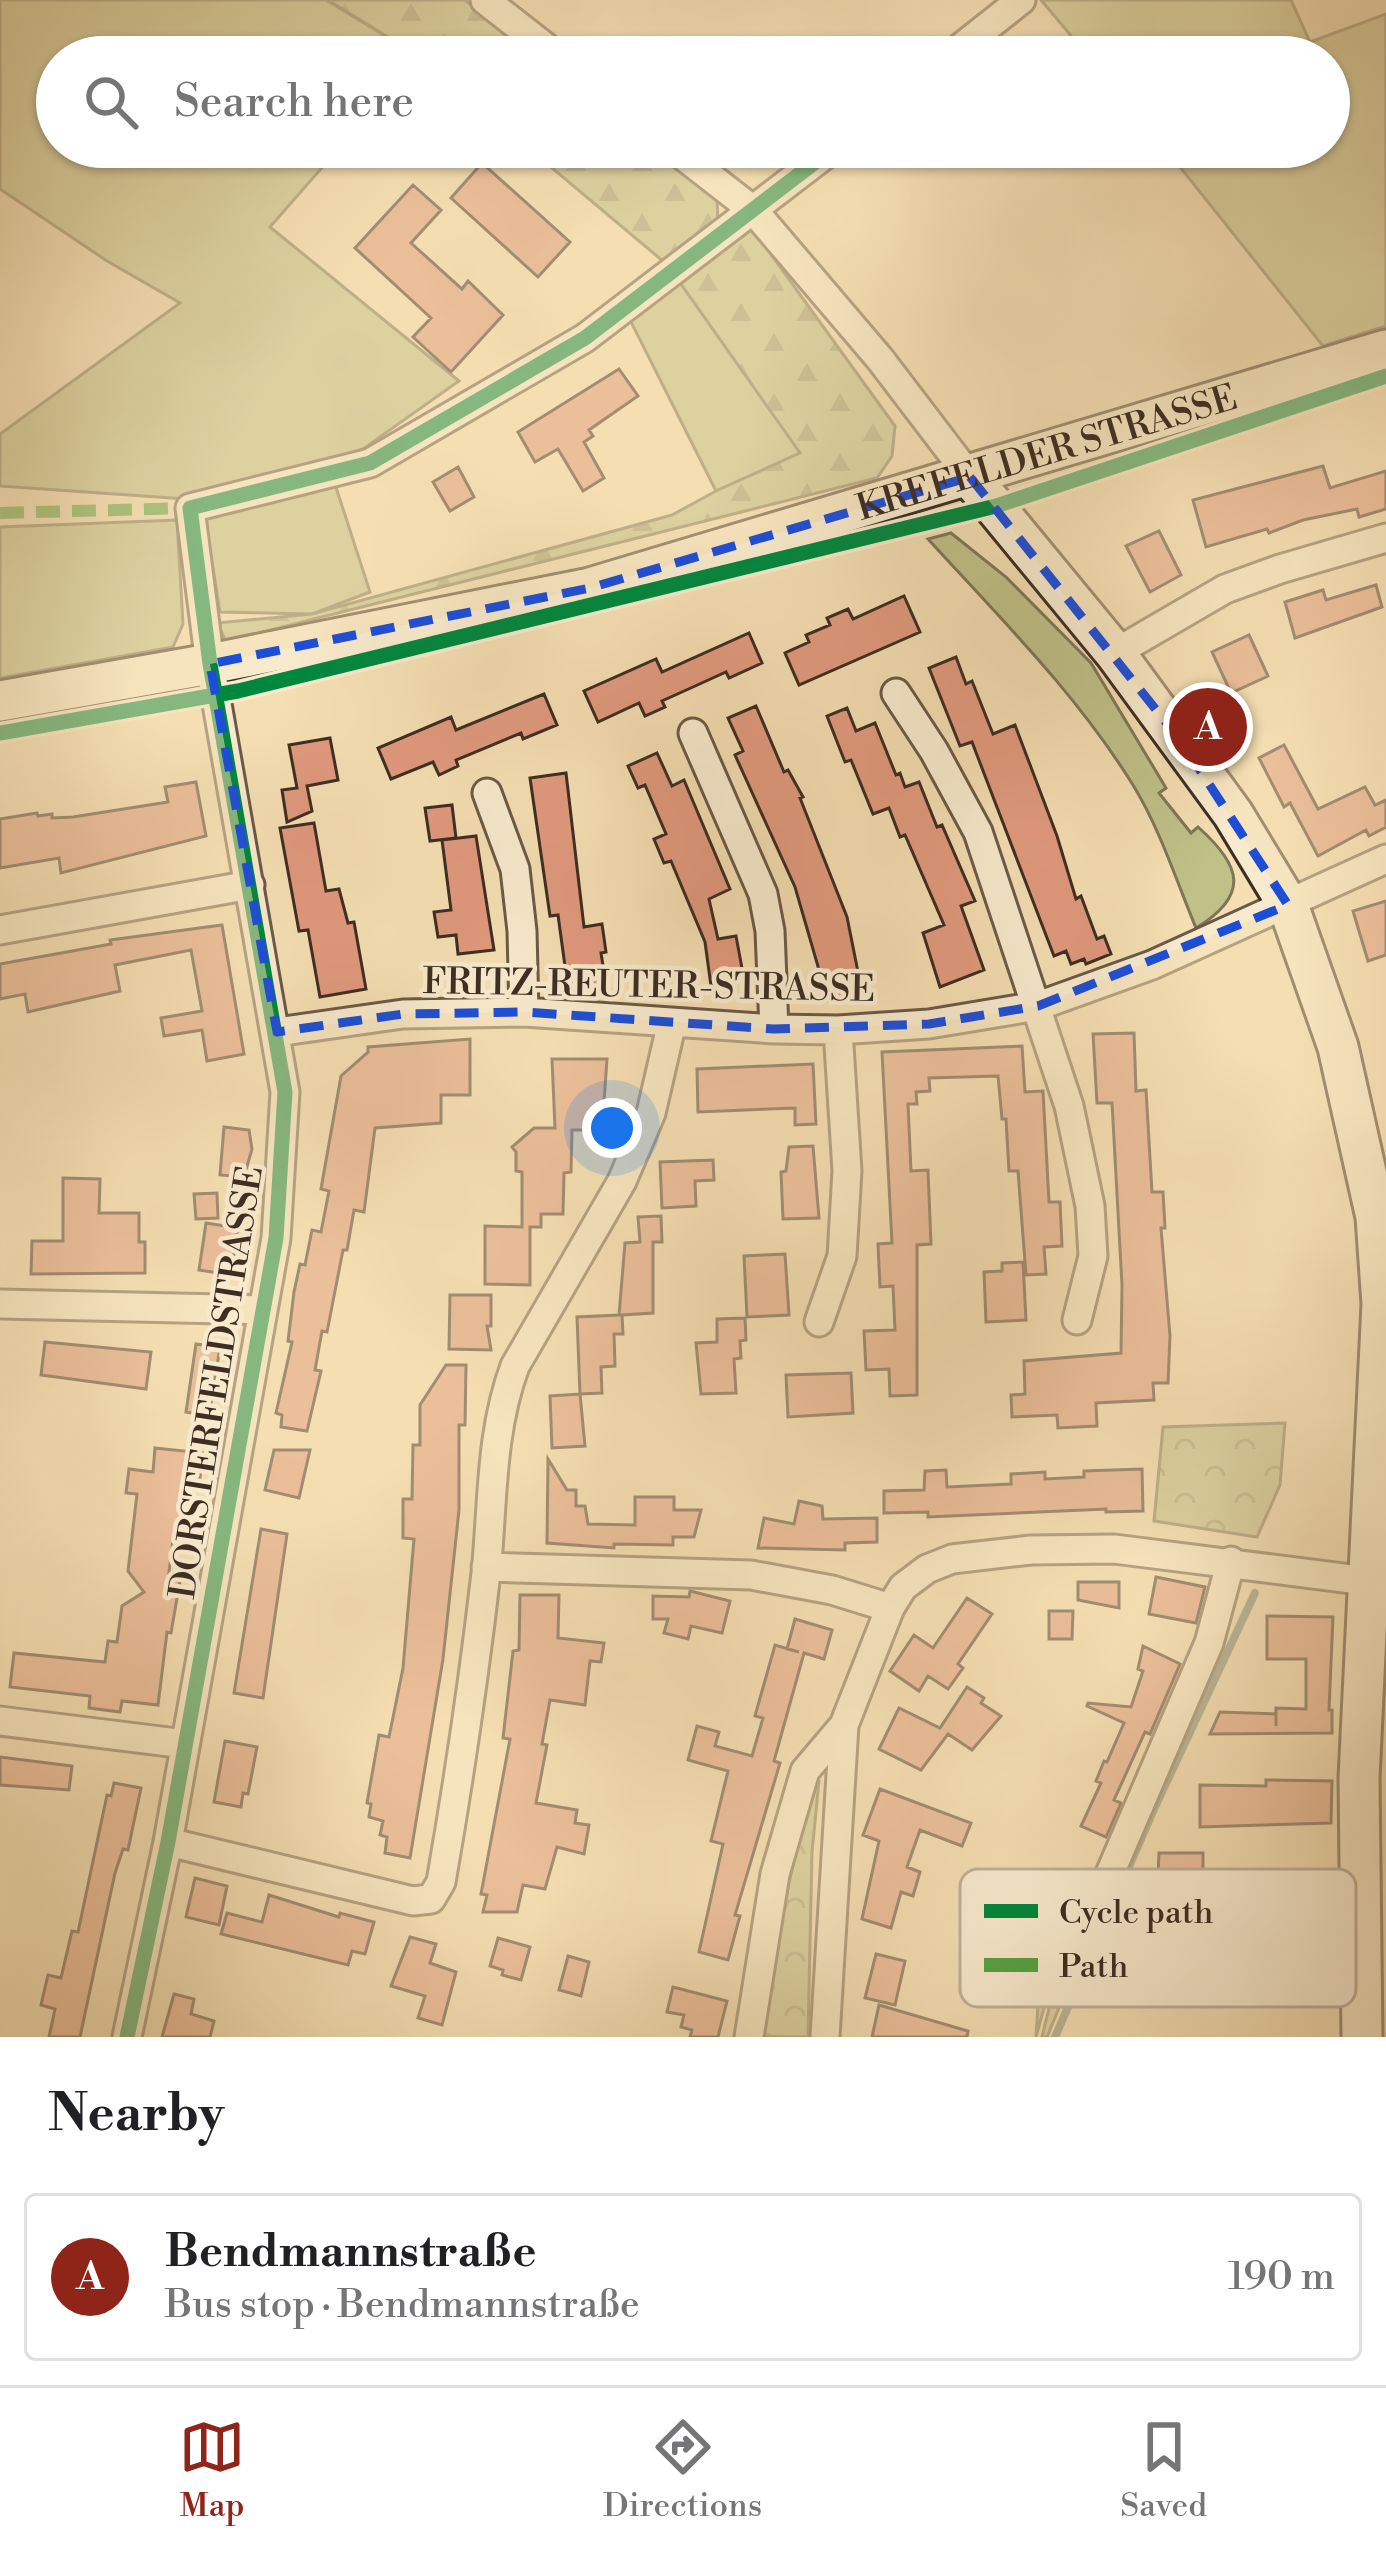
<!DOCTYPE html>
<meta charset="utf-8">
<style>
body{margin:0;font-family:"Libre Bodoni",serif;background:#f2f2f2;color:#202124}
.you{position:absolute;left:612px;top:1128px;width:42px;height:42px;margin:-30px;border:9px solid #fff;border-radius:50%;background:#1a73e8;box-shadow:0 0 0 18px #1a73e833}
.badge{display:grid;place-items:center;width:78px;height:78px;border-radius:50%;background:#8f2418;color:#fff;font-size:39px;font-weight:700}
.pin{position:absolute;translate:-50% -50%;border:6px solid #fff;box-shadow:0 3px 12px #0006}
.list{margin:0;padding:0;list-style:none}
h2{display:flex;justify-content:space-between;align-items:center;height:156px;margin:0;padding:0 48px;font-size:51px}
h2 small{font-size:39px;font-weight:400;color:#757577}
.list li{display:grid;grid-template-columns:78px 1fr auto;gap:36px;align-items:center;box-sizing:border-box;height:168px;margin:0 24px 24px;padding:0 24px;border:3px solid #e0e0e0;border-radius:12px}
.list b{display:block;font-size:45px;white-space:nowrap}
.list p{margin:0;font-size:39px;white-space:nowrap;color:#757577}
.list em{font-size:39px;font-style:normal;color:#757577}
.icon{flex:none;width:66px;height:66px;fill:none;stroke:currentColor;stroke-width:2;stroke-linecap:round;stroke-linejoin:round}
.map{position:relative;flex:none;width:1386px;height:2037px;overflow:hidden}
.search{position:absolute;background:#fff;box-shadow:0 3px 9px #0004;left:36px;right:36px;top:36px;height:132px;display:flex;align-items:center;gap:30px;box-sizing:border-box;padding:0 42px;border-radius:66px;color:#757577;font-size:45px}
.sheet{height:348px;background:#fff}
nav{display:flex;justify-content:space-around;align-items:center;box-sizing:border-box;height:168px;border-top:3px solid #e0e0e0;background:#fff;font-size:33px;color:#757577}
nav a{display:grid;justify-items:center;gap:6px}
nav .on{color:#8f2418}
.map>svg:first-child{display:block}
.grass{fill:#c0c089;stroke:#7e7656;stroke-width:3}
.forest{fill:url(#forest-firs);stroke:#7e7656;stroke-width:3}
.park{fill:url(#park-crowns);stroke:#7e7656;stroke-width:3}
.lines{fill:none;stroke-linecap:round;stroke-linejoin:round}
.stream{stroke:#768374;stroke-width:8}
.building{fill:#e0997d;stroke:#3d2d23;stroke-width:3}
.street-casing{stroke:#6b5947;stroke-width:33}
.secondary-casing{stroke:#3d2d23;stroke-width:45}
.street{stroke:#f8eacd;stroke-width:27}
.secondary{stroke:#f8eacd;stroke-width:39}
.quiet{stroke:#54a442;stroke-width:12;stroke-dasharray:24 12;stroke-linecap:butt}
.cycleway-casing{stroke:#f8eacd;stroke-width:22}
.cycleway{stroke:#00873e;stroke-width:15}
.marked{fill:none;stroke:#1d4ed8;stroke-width:9;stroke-dasharray:24 15;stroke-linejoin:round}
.labels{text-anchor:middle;stroke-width:9;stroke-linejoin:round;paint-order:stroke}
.street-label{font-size:36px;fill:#3d2d23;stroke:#f8eacd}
.key{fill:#f8eacd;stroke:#c0b19a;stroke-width:3}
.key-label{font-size:33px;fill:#3d2d23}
</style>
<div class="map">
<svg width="1386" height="2037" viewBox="0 0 1386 2037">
<defs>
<pattern id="forest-firs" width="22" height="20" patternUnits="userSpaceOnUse" patternTransform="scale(3)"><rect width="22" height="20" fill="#c0c089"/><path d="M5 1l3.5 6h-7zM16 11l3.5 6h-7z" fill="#9d9c70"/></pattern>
<pattern id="park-crowns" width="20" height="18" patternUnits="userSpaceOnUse" patternTransform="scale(3)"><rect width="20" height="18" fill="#c0c089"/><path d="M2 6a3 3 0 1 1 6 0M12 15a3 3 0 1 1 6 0" fill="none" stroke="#9d9c70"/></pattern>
</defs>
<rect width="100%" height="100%" fill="#f4deb2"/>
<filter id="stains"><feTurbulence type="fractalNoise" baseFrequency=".00167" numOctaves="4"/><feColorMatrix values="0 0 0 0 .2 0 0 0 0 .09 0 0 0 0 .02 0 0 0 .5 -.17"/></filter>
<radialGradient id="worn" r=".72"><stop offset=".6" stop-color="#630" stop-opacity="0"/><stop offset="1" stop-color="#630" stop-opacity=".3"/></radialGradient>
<path class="grass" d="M0,0H326L420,57H57V147H340L270,227L459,381L363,449L328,464L186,499L0,486V434L180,303L107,261L0,189Z
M1041,0H1291L1310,42L1386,14V326L1323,346L1164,147H1329V57H1089Z
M671,270L801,453L716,491L623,306Z
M333,478L370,592L312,614L220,612L205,519Z
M177,520L183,624L173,647L0,678V527Z
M951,533L1006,577L1091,663L1166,788L1159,793L1191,833L1198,827C1242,866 1250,895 1196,928C1176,880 1160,829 1133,785C1076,693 1000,618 928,539Z
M1039,1895L1091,1906L1051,1982L1036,2037L1039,1989L1013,1979Z
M1097,1908H1100L1047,2037H1042L1055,1984Z"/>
<path class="forest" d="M328,0H465L538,57H420Z
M527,147H654L717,196L718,225L670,267Z
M749,224L895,426L892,456L877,478L226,641L217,623L312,614L672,515L716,491L800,453L674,274Z"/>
<path class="park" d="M1285,1423L1280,1485L1257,1537L1154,1521L1163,1427Z
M813,1772L819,1781L812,1852L808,2037H756Z"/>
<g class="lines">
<path class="stream" d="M1055,2037L1155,1807L1255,1593"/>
</g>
<path class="building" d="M482,163L570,242L538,277L451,198Z
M413,185L441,210L411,243L462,289L468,281L503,315L451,372L413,337L431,318L355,248Z
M619,369L638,396L589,430L593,436L584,442L604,478L583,491L558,449L535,462L518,432Z
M1323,466L1330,488L1386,471V509L1359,517L1357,509L1303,520L1269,533L1267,529L1206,547L1193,500Z
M458,467L474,497L450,511L433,482Z
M1159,531L1181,575L1150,592L1126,546Z
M1376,585L1382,607L1295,638L1285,602L1323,590L1326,600Z
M904,596L920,632L799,685L785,653L809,642L806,635L830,625L827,618L848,609L853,619Z
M749,633L762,663L729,678L726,672L693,687L662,701L665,707L645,716L639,703L598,722L584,691L656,659L662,672Z
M1249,635L1268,676L1231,693L1212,652Z
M956,657L966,684L972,681L993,734L1015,725L1057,836L1076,899L1081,896L1097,939L1104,936L1111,954L1086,964L1084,959L1071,964L1066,951L1054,956L972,742L960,746L929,668Z
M544,694L557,725L523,739L521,733L456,760L458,766L439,775L433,762L391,779L378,748L451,717L456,730Z
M756,706L784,772L788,770L803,797L800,798L847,917L862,992L828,1001L795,887L735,755L743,751L728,718Z
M847,708L856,731L875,723L896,775L900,773L905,787L919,782L937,827L942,825L975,901L961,906L984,970L940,987L923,933L944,925L905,835L900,837L889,808L873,814L851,760L845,762L827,716Z
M330,738L338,780L307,786L312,811L287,822L282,790L297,788L289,745Z
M1284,745L1318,809L1365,787L1375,805L1386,800V827L1369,836L1366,830L1318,856L1290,803L1284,807L1259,758Z
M657,753L672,786L684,780L730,889L709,899L718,939L736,936L744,979L711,986L705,942L671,861L664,863L654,839L666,834L645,785L638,788L628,766Z
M566,773L584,927L602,924L606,952L601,953L606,984L568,988L558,915L550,916L530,778Z
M196,782L206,836L61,873L59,858L0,868V819L37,813L38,816L52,814V818L73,817L168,802L165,787Z
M452,805L456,838L430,841L425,808Z
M314,823L326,891L339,889L348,923L354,922L366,989L320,997L308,930L299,931L280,828Z
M476,836L494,950L458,954L456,935L438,937L434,912L451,910L442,840Z
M1386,901V955L1368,961L1353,911Z
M222,925L244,1054L207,1061L202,1030L164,1036L161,1018L202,1011L191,950L115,965L120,991L28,1012L25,994L0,999V964L111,944L110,940Z
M1134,1033L1136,1091L1146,1090L1152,1192H1163L1165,1228H1161L1170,1336L1168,1383H1153L1154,1400L1096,1403L1097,1426L1058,1428L1057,1415L1012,1417L1011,1395L1025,1394L1024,1361L1121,1353L1122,1285L1112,1103H1097L1093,1034Z
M470,1039V1095H441V1123L375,1128L364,1212L354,1210L347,1250H343L327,1332L322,1331L315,1370L321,1371L307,1431L281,1427L282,1415L276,1413L292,1342L288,1341L294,1292L300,1264L305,1265L312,1230L321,1232L329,1191L321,1189L341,1076L368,1052V1047Z
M1022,1046L1025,1092L1043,1091L1049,1202H1060L1062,1246L1044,1247L1046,1274L1026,1275L1018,1171H1009L1006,1119H1002L998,1076L929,1078L930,1091L916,1092L917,1104H908L911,1171L928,1170L931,1244L917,1245V1395L890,1396L889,1369L866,1370L864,1331L895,1330L893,1286L880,1287L878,1244L892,1243L882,1052Z
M552,1059H607L602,1130H572L571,1172L564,1173L563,1214H541V1227H530V1285L485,1284V1226L522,1227V1172L516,1171V1152L512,1147L534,1128H555Z
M813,1064L816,1124L795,1125V1108L698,1112L697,1069Z
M224,1127L249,1130L252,1149L244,1177L220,1175Z
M813,1146L819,1218L783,1219L781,1172L786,1171L789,1147Z
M713,1160L714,1180L695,1181L696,1206L662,1208L660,1162Z
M63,1178L100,1179L99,1213H139V1242H145V1273L31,1274L32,1241H63Z
M217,1193L218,1218L196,1219L194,1194Z
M661,1216L662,1242H653V1313L622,1315L623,1334H614L615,1366L601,1367L602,1393L580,1394L577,1317L619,1315L625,1243L640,1242L638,1217Z
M206,1223L238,1228L231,1275L199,1270Z
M785,1254L789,1315L747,1317L744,1256Z
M1023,1262L1026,1320L986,1322L984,1272L1002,1271V1263Z
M450,1295H491V1326H487L491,1350L449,1349Z
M745,1318L746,1340L740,1341L741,1358L734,1359L736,1393L701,1394L696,1343L717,1342V1319Z
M45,1342L151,1352L146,1389L41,1375Z
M196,1344L220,1347L209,1416L186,1412Z
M446,1365H466L465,1425H459V1510L443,1659L410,1858L385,1853L387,1837L380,1835L383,1821L369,1817L371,1804L367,1803L379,1735L389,1737L403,1668L414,1539L403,1538V1499H412L413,1445H420V1405Z
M851,1373L853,1413L788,1417L786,1375Z
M580,1394L585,1446L552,1448L550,1396Z
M155,1448L203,1453L200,1478L191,1479L185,1537L174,1532L168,1580L180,1581L171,1633L167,1632L158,1705L122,1701L120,1712L89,1708L90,1696L10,1687L14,1653L105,1662L108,1641L117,1642L122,1606L144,1592L128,1571L137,1494L126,1493L129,1469L153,1472Z
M274,1450H310L299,1498L265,1490Z
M548,1459L567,1490H576V1506H585L588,1524L635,1525V1497H674V1510H701L694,1537H673V1545L614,1544V1548L547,1543Z
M1142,1469L1143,1511L1106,1512V1509L928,1517V1512L884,1513V1491L924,1490L925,1471L946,1470L947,1487L1011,1484V1474L1045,1472V1479L1084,1477V1471Z
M799,1501L822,1506L823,1519L877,1518V1542L845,1543V1550L758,1548L764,1518L794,1524Z
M261,1529L287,1534L263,1698L234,1693Z
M1156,1577L1205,1587L1196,1623L1149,1614Z
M1078,1582H1119V1608L1078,1600Z
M690,1591L730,1601L722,1633L691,1626L688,1639L664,1633L668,1619H653V1596L689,1597Z
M520,1595H559L558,1638L604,1643L601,1662L590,1661L585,1705L550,1700L542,1744L547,1745L536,1803L577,1810L575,1823L589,1825L584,1854L557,1847L545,1889L523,1885L517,1912H483L487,1895L481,1894L510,1739L503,1738L513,1651L519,1650Z
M967,1598L992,1614L958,1664L963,1668L948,1689L928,1676L919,1691L890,1671L914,1635L933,1648Z
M1049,1611H1073L1072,1639H1049Z
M1267,1616L1333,1617L1329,1710H1332V1733L1210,1734L1220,1712L1276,1714V1726V1708L1306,1709V1659H1267Z
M795,1619L832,1630L824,1659L804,1653L774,1761L780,1763L735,1915L740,1916L728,1960L699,1952L723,1844L711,1841L728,1771L688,1760L697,1726L719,1732L715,1746L752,1756L763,1718L755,1716L775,1645L799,1652L787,1649Z
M1143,1646L1180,1664L1150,1734L1145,1732L1114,1800L1121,1803L1106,1837L1081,1826L1101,1783L1096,1781L1104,1761L1107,1762L1124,1723L1087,1706L1088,1703L1131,1707L1143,1671L1138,1669Z
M967,1687L984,1698L981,1703L1001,1716L972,1750L948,1734L921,1770L879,1749L899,1708L940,1728Z
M225,1741L257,1747L248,1794L243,1793L241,1807L214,1802Z
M0,1757L72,1766L69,1790L0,1785Z
M1266,1780L1332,1781L1331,1823L1200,1827V1785L1266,1786Z
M114,1783L141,1788L128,1850L123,1849L115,1873L80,2037H49L55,2009L41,2005L48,1975L61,1978L72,1931L78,1932L107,1795L111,1796Z
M880,1789L971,1823L962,1846L920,1830L907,1867L920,1872L913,1896L901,1892L891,1928L862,1919L879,1841L863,1835Z
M1159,1853H1203V1876H1158Z
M195,1878L227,1886L219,1925L186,1917Z
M269,1895L339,1917L340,1913L374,1922L365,1954L352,1951L348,1965L221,1934L227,1913L262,1922Z
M410,1937L436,1944L430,1963L456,1972L442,2025L418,2018L425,1996L391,1986Z
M498,1938L530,1947L521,1980L502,1975L503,1970L490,1966Z
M876,1954L905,1961L895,2005L865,1998Z
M568,1956L589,1962L581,1996L559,1990Z
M673,1987L727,2001L718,2037H690L692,2030L681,2027L684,2015L667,2012Z
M174,1994L194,1999L191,2014L214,2021L210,2037H162Z
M879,2005L968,2031L967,2037H872Z"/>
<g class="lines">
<defs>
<path id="street" d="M485,0L558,57
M949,57L1021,0
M672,147L754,211L880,359L970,477
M1115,653L1225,589L1280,569L1386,538
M896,693L934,751L978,832L1069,1106L1090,1206L1093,1256L1077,1320
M693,733L763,894L770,931L774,1029
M487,793L515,869L522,931L524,1012
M0,930L250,885
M277,1032L403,1014L524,1012L774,1029L838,1030L929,1024L1038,1006L1152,965L1386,859
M0,1304L262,1310
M819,1322L842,1256L847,1171L838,1030
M486,1567L751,1575L832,1590L890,1608
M0,1721L185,1744
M168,1842L413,1901L431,1899L441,1882C459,1779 474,1677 486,1573C493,1503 490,1433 515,1366L622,1181L651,1113L672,1022
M1102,1892L1209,1643L1231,1561
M127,2037L168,1842L276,1238L285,1092L210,664L190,508L370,463L585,338L835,147
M749,2037L775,1874L805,1771L844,1725
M825,2037L844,1725L890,1608L903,1587L927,1569L952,1559L1031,1550L1114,1549L1367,1581"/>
<g id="secondary">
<path d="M970,477L1115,653L1233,814L1288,905L1338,1047L1376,1217L1382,1304L1359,1778L1362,2037"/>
<path id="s1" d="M0,701L210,664L590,588L1386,350"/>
</g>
</defs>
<use href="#street" class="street-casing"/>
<use href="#secondary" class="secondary-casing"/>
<use href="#street" class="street"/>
<use href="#secondary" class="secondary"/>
<path class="quiet" d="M0,513L190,508"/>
<defs>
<path id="cycleway" d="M0,733L238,691L996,506L1386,376
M127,2037L168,1842L276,1238L285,1092L210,664L190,508L370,463L585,338L835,147"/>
</defs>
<use href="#cycleway" class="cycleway-casing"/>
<use href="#cycleway" class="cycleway"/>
</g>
<path d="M0 0H1386V2037H0ZM970,477L1181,741L1288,905L1038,1006L929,1024L774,1029L524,1012L403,1014L277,1032L210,664L590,588Z" fill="#f4deb2" fill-opacity=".55" fill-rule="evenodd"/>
<path class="marked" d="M970,477L1181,741L1288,905L1038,1006L929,1024L774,1029L524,1012L403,1014L277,1032L210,664L590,588Z"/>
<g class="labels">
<g class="street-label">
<text dy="13" stroke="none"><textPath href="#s1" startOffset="1077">KREFELDER STRASSE</textPath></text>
<text transform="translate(649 984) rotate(1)" y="13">FRITZ-REUTER-STRASSE</text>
<text transform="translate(215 1382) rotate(-81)" y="13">DORSTERFELDSTRASSE</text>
</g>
</g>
<rect x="960" y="1869" width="396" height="138" rx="18" class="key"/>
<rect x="984" y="1904" width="54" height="14" fill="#00873e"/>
<rect x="984" y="1958" width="54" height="14" fill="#54a442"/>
<g class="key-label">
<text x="1059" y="1923">Cycle path</text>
<text x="1059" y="1977">Path</text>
</g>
<rect width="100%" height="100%" filter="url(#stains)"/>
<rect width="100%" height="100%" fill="url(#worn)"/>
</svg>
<div class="you"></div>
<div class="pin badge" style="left:1208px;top:727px">A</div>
<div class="search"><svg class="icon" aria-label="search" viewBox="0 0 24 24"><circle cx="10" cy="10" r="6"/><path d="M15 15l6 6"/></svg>Search here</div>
</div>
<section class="sheet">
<h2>Nearby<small></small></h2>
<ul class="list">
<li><span class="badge">A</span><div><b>Bendmannstraße</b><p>Bus stop · Bendmannstraße</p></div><em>190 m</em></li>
</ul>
</section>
<nav>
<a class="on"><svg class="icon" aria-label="map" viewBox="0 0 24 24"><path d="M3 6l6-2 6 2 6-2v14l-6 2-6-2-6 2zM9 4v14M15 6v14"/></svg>Map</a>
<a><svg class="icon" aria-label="directions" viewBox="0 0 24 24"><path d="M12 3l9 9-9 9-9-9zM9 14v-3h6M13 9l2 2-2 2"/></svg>Directions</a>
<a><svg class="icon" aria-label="saved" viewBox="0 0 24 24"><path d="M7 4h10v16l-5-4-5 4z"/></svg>Saved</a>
</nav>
